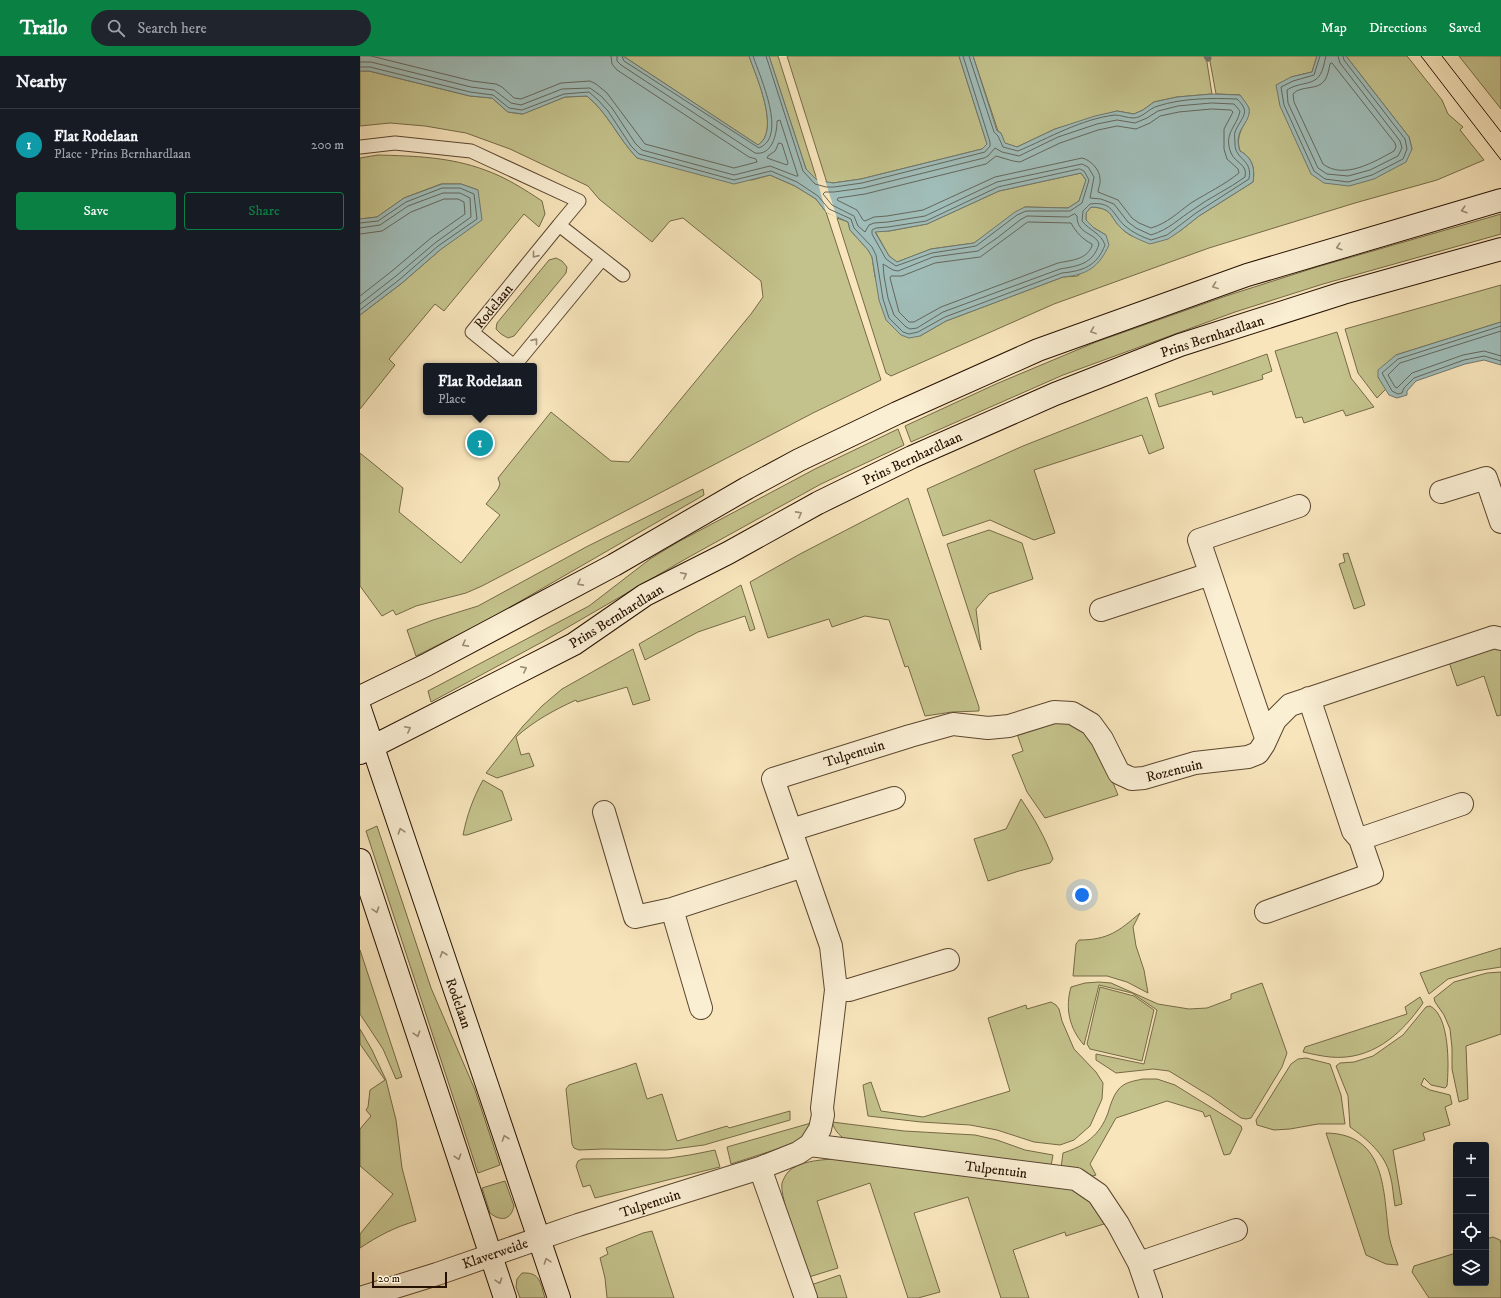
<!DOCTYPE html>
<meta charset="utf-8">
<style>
body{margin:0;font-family:"IM FELL DW Pica",serif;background:#20242c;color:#f1f3f6}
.controls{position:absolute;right:12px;bottom:12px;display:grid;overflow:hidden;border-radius:4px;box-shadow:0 4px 16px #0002}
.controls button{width:36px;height:36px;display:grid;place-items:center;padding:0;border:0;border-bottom:1px solid #363941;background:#171b24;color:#f1f3f6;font:20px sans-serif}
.scale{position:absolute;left:12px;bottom:10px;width:75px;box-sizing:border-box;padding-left:4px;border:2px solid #271100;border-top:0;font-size:11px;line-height:14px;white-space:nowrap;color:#271100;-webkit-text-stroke:3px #faeed3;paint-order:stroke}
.you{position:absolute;left:722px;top:839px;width:14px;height:14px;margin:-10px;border:3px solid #fff;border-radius:50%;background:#1a73e8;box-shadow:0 0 0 6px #1a73e833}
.badge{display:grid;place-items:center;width:26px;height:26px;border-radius:50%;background:#0b8043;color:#fff;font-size:13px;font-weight:700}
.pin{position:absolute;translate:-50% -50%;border:2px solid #fff;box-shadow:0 1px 4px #0006}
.popup{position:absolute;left:63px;top:307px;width:114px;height:52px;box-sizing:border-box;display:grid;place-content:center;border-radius:4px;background:#171b24;filter:drop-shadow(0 1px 3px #0005);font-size:13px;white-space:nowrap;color:#9ea1a6}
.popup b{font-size:15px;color:#f1f3f6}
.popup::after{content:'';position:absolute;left:50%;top:100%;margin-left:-8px;border:8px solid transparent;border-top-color:#171b24}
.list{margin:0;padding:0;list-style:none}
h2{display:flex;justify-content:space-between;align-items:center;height:52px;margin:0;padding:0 16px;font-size:17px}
h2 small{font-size:13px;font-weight:400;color:#9ea1a6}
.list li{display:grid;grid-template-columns:26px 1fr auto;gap:12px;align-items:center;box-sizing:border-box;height:72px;padding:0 16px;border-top:1px solid #363941}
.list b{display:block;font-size:15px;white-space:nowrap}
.list p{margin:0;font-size:13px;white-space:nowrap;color:#9ea1a6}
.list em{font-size:13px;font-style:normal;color:#9ea1a6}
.actions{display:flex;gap:8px;padding:12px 16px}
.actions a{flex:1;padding:9px 0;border:1px solid #0b8043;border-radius:4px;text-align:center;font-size:14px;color:#0b8043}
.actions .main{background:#0b8043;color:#fff}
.icon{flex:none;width:22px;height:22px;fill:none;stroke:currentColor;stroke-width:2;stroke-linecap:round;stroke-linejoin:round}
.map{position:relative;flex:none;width:1141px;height:1242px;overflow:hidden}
header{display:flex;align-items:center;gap:24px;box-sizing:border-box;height:56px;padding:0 20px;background:#0b8043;color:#fff}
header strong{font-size:19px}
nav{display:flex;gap:22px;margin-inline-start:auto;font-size:14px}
.search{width:280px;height:36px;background:#20242c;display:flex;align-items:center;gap:10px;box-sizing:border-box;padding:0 14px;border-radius:22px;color:#9ea1a6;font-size:15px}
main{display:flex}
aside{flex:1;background:#171b24}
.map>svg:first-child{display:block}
.green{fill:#c4c28c;stroke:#766a46}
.water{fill:#a0bdb9;stroke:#70786f;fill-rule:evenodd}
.pier{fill:#f8e5bc}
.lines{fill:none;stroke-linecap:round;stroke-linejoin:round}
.shore{stroke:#64675c;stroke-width:1}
.stream{stroke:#70786f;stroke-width:7}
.lane-casing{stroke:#5b462f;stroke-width:15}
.street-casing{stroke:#5b462f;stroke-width:24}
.secondary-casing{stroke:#271100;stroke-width:24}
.lane{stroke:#faeed3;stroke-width:13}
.street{stroke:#faeed3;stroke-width:22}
.secondary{stroke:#faeed3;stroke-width:22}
.tram{stroke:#271100;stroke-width:1}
.oneway{stroke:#9b8b74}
.labels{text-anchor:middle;stroke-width:3;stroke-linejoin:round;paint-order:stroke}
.street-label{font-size:14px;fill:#271100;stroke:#faeed3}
</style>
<header>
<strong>Trailo</strong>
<div class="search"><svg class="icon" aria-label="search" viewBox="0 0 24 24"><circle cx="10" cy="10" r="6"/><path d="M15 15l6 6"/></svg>Search here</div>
<nav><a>Map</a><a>Directions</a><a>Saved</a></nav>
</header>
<main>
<aside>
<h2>Nearby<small></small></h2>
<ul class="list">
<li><span class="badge" style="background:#0f9aa8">1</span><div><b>Flat Rodelaan</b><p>Place · Prins Bernhardlaan</p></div><em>200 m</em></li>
</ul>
<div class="actions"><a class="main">Save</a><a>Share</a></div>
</aside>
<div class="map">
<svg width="1141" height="1242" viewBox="0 0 1141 1242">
<rect width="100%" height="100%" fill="#f8e5bc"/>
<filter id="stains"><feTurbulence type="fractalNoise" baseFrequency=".005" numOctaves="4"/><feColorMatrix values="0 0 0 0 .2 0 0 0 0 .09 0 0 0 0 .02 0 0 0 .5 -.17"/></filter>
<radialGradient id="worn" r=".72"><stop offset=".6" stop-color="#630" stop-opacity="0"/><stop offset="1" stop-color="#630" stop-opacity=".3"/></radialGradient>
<path class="green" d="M263,0H389C396,20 421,75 398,89Z
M409,0H418L457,124L446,113Z
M427,0H599L627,88L622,93L501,123L473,127H467Z
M613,0H846L852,38L817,41L794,46L783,54L774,58L757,55L695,73L657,91L644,87L641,77L638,75Z
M849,0H957L952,16L931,21L1052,93L1049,81L986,0H1047L1082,44L1088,58L1103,71L1100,74L1124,104L1077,124L995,147L849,192L694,248L531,320L526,317L477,162L488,166L490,174L508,194L512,201L515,221L560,280L586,265L703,221L718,220L746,179L734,172L726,164V157L731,151C753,152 749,160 761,172C764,175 768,178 772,180L820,175L839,160L893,126C895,113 893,102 880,95C875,79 884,71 889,56L880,39L856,38Z
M1099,0H1141V53Z
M0,15H9L110,40L132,42L148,56L162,58L205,41L227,40C248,57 258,82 277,102L392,124L410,119L435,130L456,143L466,156L521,324L453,357L122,530L106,537L56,550L36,559L33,554L22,560L0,530V397L43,432L39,456L101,507L140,459L126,448L138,433L140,428L138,422L191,356L251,405L269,406L391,258L403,241L401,225L323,162L310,165L292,186L239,143L228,130L150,93L106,77L65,70L30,67L0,70Z
M18,99C55,100 90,101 125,114C145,121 164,133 182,145L185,158L179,171L164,158L84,255L75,248L29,303L35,309L0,353V259L42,227L80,194L118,134L101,128H81L44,142L17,161L0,163V102Z
M721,117L726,124L719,145L708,152L665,151L614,187L571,193L537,206L529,200L515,175H529L567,168L639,135Z
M1141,158V178L963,228L875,256L703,319L551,386L545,370L636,328L736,286L866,240L957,211Z
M196,202L202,205L207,211L206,217L154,280L148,282L141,278L136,273L137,267L189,204Z
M1141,229V266L1036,299L1018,321L1026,333L1017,342L998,317L985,273Z
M977,276L991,322L1014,351L986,360L983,354L944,367L942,361L936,362L915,295Z
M907,298L912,315L902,319L903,323L853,339L852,335L799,351L795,338Z
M787,341L804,392L789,398L782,379L674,414L695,477L674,484L630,464L583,480L567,433L663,390Z
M538,373L544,389L461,428L329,501L184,585L71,646L68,635L229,550L290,503L318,486L455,413Z
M343,433L344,439L126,565L56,600L47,574L73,564L118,550L228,490Z
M548,442L619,651V655L592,656L565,660L548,610L545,611L529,564L505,560L472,571L469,563L408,582L390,526L440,498Z
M629,474L662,487L673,523L629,538L616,553L621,594L587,488Z
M988,497L1005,549L994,553L979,508L985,506L983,498Z
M381,529L395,573L390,575L385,560L338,576L285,604L279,588Z
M1141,592V659L1137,660L1124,620L1097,630L1089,606L1128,593Z
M273,593L290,644L273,649L267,631L217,646L216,644C194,654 174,665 156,681L161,699L169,697L174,710L137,722L126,717L163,670L182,650L202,633Z
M691,664L715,665L742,700L758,739L685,762L667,736L652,699L663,695L656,675Z
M123,724L142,735L152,764L107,779H103C107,759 113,742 123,724Z
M661,743C674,762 685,781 693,803L690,807L659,815L628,825L614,783L646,773Z
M17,770L71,932L115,1034L140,1109L118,1117L6,775Z
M780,857L773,871L776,890L784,914L788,937L767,926L747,920H713L716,888L719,884C748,884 759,875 780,857Z
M1141,892V911L1116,915L1088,923L1069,938L1060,917Z
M0,894L42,1021L36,1023L23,993L0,958Z
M1141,916V978L1106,990L1108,1043L1099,1046L1092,1013V992L1090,973L1084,959L1075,946L1074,942L1094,926L1127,917Z
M739,926L751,927L798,948L829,953L847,952L871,943V938L902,927L927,997L922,1011L891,1062L886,1063L881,1062L850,1040L809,1015L793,1013L756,1017L736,1004V998L784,1008L797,954L772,937L739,929L724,989C709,972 705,952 711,931L725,927Z
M740,931L774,940L794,954L782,1005L730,993L727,988Z
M1060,941L1063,947C1041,979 1011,1005 970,1001C961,1000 952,998 943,996L945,991L1047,958L1045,951Z
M691,946L696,949L699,953L702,965L714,993L736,1016L743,1027L742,1043L730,1070L714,1084L700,1089L674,1086L637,1074L610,1069L561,1066L508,1060L503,1029L511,1026L521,1055L563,1061L650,1035L628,962L666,949L667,953Z
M1070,950C1090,960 1089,1011 1087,1030L1085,1032L1071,1029L1064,1022L1061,1029L1070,1034L1090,1039L1092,1048L1085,1051L1090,1069L1063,1077L1065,1084L1033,1094L1042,1148L1035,1150C1033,1140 1033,1129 1030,1119C1025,1098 1007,1083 990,1071L988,1040L976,1010L980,1007L994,1006L1013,1000L1043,979L1066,951Z
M0,973L12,994L26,1024L36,1064L42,1112L56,1165C35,1171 18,1180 0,1192V1178L33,1138L0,1110V1073L11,1060L6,1054L8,1051L10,1034L25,1024L0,988Z
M946,1002L970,1008L981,1039L985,1068H958L930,1073L914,1074L897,1069L896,1064L931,1008L938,1003Z
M276,1007L287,1043L302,1038L317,1085L367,1070L369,1072L430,1055V1064L344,1089L306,1094L243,1093L219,1094L214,1092L212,1088L206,1033L209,1029L265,1011Z
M783,1023H797L815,1029L881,1070L882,1073L870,1098L864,1099L850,1059L845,1061L843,1056L807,1045L756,1062L730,1108L736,1119L733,1120L717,1113L701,1112L703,1097C725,1090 740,1079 748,1057C750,1050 753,1040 758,1034C764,1026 774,1025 783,1023Z
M472,1066L544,1075L615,1079L637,1084L665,1094L693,1099L691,1110L489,1086C481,1081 475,1076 472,1066Z
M451,1067C447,1077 442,1082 433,1088L371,1108L367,1091Z
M966,1077C1027,1078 1023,1136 1029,1180C1031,1190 1035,1200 1038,1209L1026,1208L1006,1199Z
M355,1094L360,1111L235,1142L230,1129L223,1131L216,1110L218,1105L222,1103L309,1102L330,1099Z
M474,1103L711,1132L723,1135L747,1167L706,1180L705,1176L653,1194L669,1242H641L608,1141L554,1157L580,1236L558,1242H548L510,1127L457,1145L478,1212L449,1221C443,1204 419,1141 422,1127C423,1124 426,1118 428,1116C439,1105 459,1104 474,1103Z
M145,1125L154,1150C151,1164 141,1166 130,1157L122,1132Z
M292,1175L314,1242H247L245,1222L240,1202L248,1198L246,1192L283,1177Z
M1133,1181L1140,1184L1141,1188V1242H1069L1052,1216L1054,1210L1096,1197V1227H1126V1183Z
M162,1217C181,1216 180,1227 185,1242H160L156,1231L157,1223Z
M480,1219L487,1242H456L451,1229Z"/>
<path class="water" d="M0,0H263L398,89C421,75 396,20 389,0H409L446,113L457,124L473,127L501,123L622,93L627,88L599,0H613L637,75L641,77L645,87L657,91L695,73L735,60L757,55L774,58L783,54L794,46L817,41L852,38L880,39C883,43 887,48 889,52C891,61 883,69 880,76C877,82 878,90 880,95C893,102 895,113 893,126L839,160L820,175L808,183L790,188C780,184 770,180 762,173C749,161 754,152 731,151L726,157V164L734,172L746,179L749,189C739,211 727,219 703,221L586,265L560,280L549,282L541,279L526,264L519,244L512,201L508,194L490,174L488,166L466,156L456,143L435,130L410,119L374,128L277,102C258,82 248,57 227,40L205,41L163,58L148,56L132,42L110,40L9,15H0ZM721,117L726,124L719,145L708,152L665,151L655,156L614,187L571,193L537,206L529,200L515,176L529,175L567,168L639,135Z
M957,0H986L1049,81L1052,93L1046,106L1014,123L989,130L964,127L951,118L920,50L916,29L931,21L952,16Z
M82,128H101L118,134L122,164L80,194L42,227L0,259V163L17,161L44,142Z
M1141,266V309L1124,304L1105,308L1056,325L1047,335V339L1037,342L1029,339L1018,321V314L1036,299Z"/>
<path class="pier" d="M456,120L458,122L465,124L477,162L466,156Z"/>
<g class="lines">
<path class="shore" d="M11,0L112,25L136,28L142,31L154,42L161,43L201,27L230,25L236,28L247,37L285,88L374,112L397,106L396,103L389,101L257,14L252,8L251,0
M262,0L264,5L399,92C428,81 400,21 393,0
M406,0L443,115L455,128L466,131H474L502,127L625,96L630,90V86L603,0
M960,0L954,19L933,25L921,31L924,49L954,115L965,123L988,126L1012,119L1043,103L1047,93L1045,83L984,4L983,0
M966,0C965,4 964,8 963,12C957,32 942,24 927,34L928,47L958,112L967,118L988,120L1010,114L1038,100L1042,92L1040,85L980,7L978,0
M0,6H11L111,31L134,34L151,47L161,49L202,33L230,32L241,40L252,52L275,87L282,94L374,119L410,110L436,120H438L420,64L417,65C417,78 412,100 395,97L261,9L257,5V0
M972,7L1035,87L1036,91L1034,95C1014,106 984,124 963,108L934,46L933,38C940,29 958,35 965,24C968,19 969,13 970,8Z
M0,11H10L110,36L133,39L149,52L162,54L204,38L229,36L238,44L248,55L271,90L279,98L374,124L411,115L437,126L458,140L469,153L491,163L494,172L512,191L516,199L523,243L529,262L543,276L549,278L558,276L585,261L702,217C723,215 737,210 745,189C741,177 730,175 722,165L723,155L730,148C753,145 752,158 765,170C772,176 782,181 791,184L807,179L836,157L889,123C893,103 875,104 875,88C875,84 874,79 875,76C881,61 892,57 877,43C850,42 823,42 798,50C789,52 783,62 773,62C767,62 761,59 755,59C721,63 689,82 658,95L643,91L638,80L634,76L609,0
M852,47L874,48L880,55C877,71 863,77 871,97C875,107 888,108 885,121C869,133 850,141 834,153C818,163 810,173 791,179L776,172L768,166L754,148L741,143L730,142L734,121L728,111L722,108L637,126L565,160L528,166L514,167L509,169L505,176L498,170L494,160L472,149L463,138L465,136H474L503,132L624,102L628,100L635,92L642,96L659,100L698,81L737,68L757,64L775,67L787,62L798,55L818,50Z
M852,53L871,54L873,56L864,73V93L867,103L878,113L879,117C864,129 847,137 831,147C817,157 808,167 791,172L779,167L772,162L758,144L738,136C738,132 741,128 740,123C740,114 731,104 722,102L635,121L563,154L527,160L514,161L505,165L503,164L497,154L477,144L478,142L505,138L626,108L636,100L653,105L660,106L700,87L738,74L757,70L776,73L790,67L800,60L819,56Z
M419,87L422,88L428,107L427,109L407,102L408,100L415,95Z
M720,113L724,115L729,124L722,147L710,155H666L657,159L616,190L572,197L536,210L526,203L512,178V174L516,172L528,171L566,165L638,131Z
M715,158L717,160C717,179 735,176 739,188C733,208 718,210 700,213L583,256L557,272L550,273L546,271L534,259L528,242L524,220L523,208L533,214L538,215L573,201L618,195L637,182L660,164L667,160L708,161Z
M668,166L711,167C716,176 722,183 732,188V190C726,204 712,204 698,207L581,251L554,266H549L539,256L530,222L531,220H542L575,207L620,201Z
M0,167L18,165L46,146L82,132H100L114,138L117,163L78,190L39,224L0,254
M0,172L20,169L48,150L83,137H100L110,142L111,161L75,187L36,220L0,248
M0,178L22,175L51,156L84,143H98L104,146L105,158L71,182L32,215L0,240
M1141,270L1038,303L1022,317L1032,335L1038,338L1042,337L1044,332L1054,322L1104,304L1124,300L1141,305
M1141,275L1040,307L1028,319L1035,331L1037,332L1052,317L1103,299L1124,295L1141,300"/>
<path class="stream" d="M847,0L848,2"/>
<defs>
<path id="lane" d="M0,91L35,87L111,95L219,145L199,169L263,219
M199,169L112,276L154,310L242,203"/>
<path id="street" d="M1081,436L1126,422L1141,466
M741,554L850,518
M906,682L839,484L939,450
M244,756L275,861L312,853L443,810
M431,774L534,742
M1000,783L1102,748
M312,853L341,952
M906,856L1012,818L1000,783L993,775L949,642
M476,934H489L588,904
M450,1089L716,1123L738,1138L758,1168L779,1207L791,1242
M400,1112L446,1242
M779,1207L876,1174
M0,1242L77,1218L218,1169L400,1112L438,1097L450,1089L460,1073L463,1059L462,1052L476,934L471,890L413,723L550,680L593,668L628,672L649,670L694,656L712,657L731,668L742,683L759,717L772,723L784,722L835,707L888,701L898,697L904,688L915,664L930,649L1134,581L1141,583"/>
<path id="secondary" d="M0,641L66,609L254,509L387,432L439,404L537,357L678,294L887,219L1141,144
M0,653L199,1242
M0,697L214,588L285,539L368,497L458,447L552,401L695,338L820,289L983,237L1141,193
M0,804L145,1242"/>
</defs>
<use href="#lane" class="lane-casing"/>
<use href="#street" class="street-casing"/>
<use href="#secondary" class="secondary-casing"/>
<use href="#lane" class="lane"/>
<use href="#street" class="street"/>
<use href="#secondary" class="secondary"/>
<path class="tram" d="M1061,0L1141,104
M1082,0L1141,76"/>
</g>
<defs><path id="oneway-chevron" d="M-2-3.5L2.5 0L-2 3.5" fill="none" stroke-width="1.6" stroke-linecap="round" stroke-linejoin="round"/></defs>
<g class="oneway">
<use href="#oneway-chevron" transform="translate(1104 154) rotate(163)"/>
<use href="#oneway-chevron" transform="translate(979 191) rotate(163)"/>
<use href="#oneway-chevron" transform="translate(175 199) rotate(129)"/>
<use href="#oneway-chevron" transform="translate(855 230) rotate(160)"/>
<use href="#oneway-chevron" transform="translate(733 275) rotate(160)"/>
<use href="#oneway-chevron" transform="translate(175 285) rotate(-51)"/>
<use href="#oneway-chevron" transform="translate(439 458) rotate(-29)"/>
<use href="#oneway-chevron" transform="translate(324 519) rotate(-27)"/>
<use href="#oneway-chevron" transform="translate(220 527) rotate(152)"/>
<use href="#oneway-chevron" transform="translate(105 588) rotate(152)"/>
<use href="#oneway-chevron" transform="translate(164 613) rotate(-27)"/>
<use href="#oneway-chevron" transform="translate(48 673) rotate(-27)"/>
<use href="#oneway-chevron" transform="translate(41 775) rotate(-108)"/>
<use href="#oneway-chevron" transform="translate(16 854) rotate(72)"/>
<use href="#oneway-chevron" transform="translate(83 898) rotate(-109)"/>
<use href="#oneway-chevron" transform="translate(57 978) rotate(72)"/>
<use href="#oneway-chevron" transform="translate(145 1082) rotate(-109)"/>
<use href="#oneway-chevron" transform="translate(98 1101) rotate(72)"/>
<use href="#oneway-chevron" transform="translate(187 1205) rotate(-108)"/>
<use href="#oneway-chevron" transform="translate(139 1225) rotate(72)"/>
</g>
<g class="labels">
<g class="street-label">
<text transform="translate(133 250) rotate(-51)" y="5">Rodelaan</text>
<text transform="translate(852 280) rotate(-18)" y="5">Prins Bernhardlaan</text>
<text transform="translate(552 402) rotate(-25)" y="5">Prins Bernhardlaan</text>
<text transform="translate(256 560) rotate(-32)" y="5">Prins Bernhardlaan</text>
<text transform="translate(494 697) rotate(-17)" y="5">Tulpentuin</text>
<text transform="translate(814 714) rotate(-14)" y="5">Rozentuin</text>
<text transform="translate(99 947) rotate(71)" y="5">Rodelaan</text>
<text transform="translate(636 1113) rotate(7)" y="5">Tulpentuin</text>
<text transform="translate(290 1147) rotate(-18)" y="5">Tulpentuin</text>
<text transform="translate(135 1197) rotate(-19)" y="5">Klaverweide</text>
</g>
</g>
<rect width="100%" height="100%" filter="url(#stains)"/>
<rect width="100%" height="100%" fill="url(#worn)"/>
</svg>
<div class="controls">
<button>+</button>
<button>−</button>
<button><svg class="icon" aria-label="locate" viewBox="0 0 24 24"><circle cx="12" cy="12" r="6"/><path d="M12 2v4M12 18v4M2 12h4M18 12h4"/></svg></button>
<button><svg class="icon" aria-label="layers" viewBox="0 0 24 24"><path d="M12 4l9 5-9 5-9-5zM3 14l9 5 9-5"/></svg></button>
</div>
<div class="scale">20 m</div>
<div class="you"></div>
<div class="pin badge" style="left:120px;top:387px;background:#0f9aa8">1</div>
<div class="popup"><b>Flat Rodelaan</b>Place</div>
</div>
</main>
